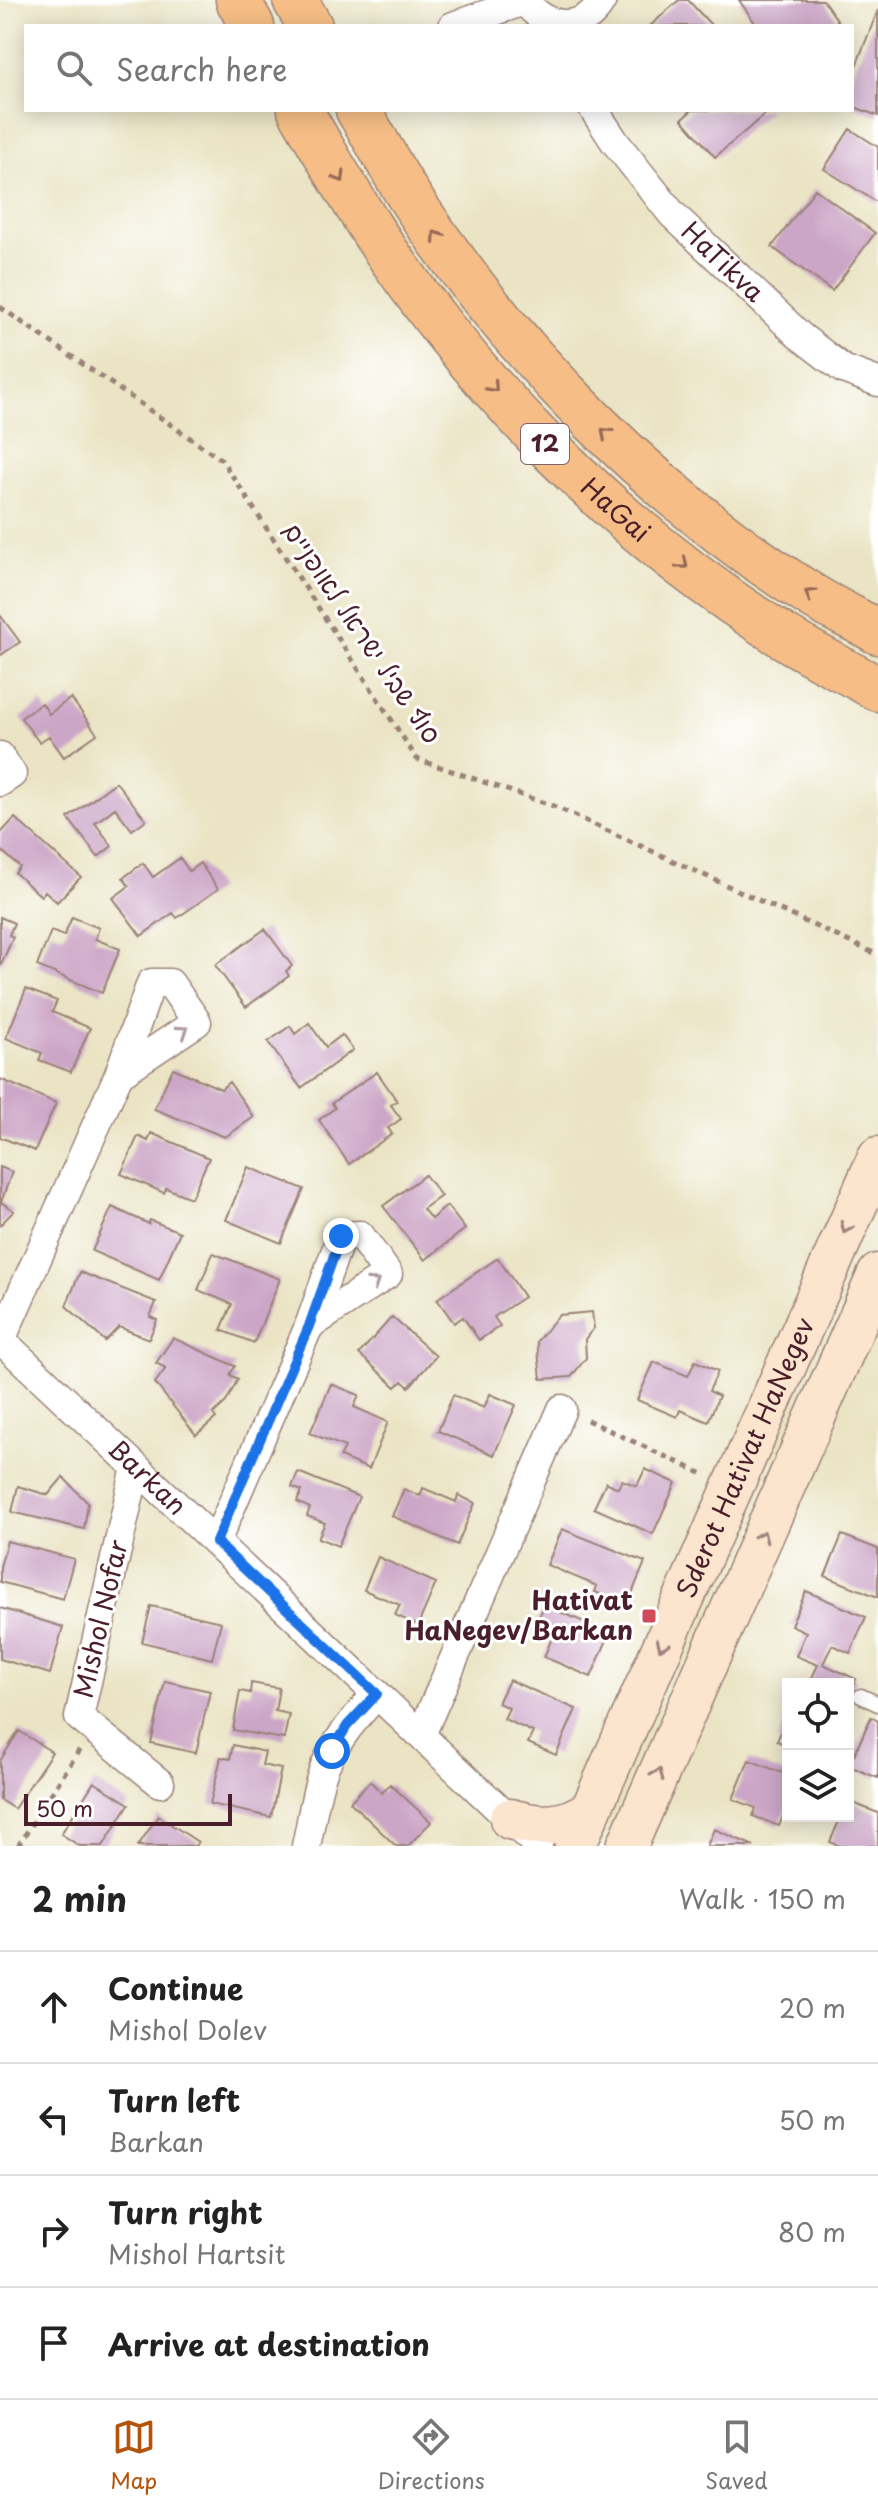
<!DOCTYPE html>
<meta charset="utf-8">
<style>
body{margin:0;font-family:"Playpen Sans","Playpen Sans Hebrew",sans-serif;background:#f6f6f6;color:#222}
.controls{position:absolute;right:24px;bottom:24px;display:grid;overflow:hidden;border-radius:0px;box-shadow:0 4px 20px #0003}
.controls button{width:72px;height:72px;display:grid;place-items:center;padding:0;border:0;border-bottom:2px solid #e0e0e0;background:#fff;color:#222;font:40px sans-serif}
.scale{position:absolute;left:24px;bottom:20px;width:208px;box-sizing:border-box;padding-left:8px;border:4px solid #4a1f2b;border-top:0;font-size:22px;line-height:28px;white-space:nowrap;color:#4a1f2b;-webkit-text-stroke:6px #fff;paint-order:stroke}
.stop{position:absolute;width:24px;height:24px;margin:-18px;border:6px solid #1a73e8;border-radius:50%;background:#fff}
.stop.end{background:#1a73e8;border-color:#fff;box-shadow:0 2px 8px #0008}
.list{margin:0;padding:0;list-style:none}
h2{display:flex;justify-content:space-between;align-items:center;height:104px;margin:0;padding:0 32px;font-size:34px}
h2 small{font-size:26px;font-weight:400;color:#767676}
.list li{display:grid;grid-template-columns:52px 1fr auto;gap:24px;align-items:center;box-sizing:border-box;height:112px;padding:0 32px;border-top:2px solid #e0e0e0}
.list b{display:block;font-size:30px;white-space:nowrap}
.list p{margin:0;font-size:26px;white-space:nowrap;color:#767676}
.list em{font-size:26px;font-style:normal;color:#767676}
.icon{flex:none;width:44px;height:44px;fill:none;stroke:currentColor;stroke-width:2;stroke-linecap:round;stroke-linejoin:round}
.map{position:relative;flex:none;width:878px;height:1846px;overflow:hidden}
.search{position:absolute;background:#fff;box-shadow:0 4px 20px #0003;left:24px;right:24px;top:24px;height:88px;display:flex;align-items:center;gap:20px;box-sizing:border-box;padding:0 28px;border-radius:0px;color:#767676;font-size:30px}
.sheet{height:552px;background:#fff}
nav{display:flex;justify-content:space-around;align-items:center;box-sizing:border-box;height:112px;border-top:2px solid #e0e0e0;background:#fff;font-size:22px;color:#767676}
nav a{display:grid;justify-items:center;gap:4px}
nav .on{color:#b45309}
.map>svg:first-child{display:block}
.building{fill:#cca6c7}
.lines{fill:none;stroke-linecap:round;stroke-linejoin:round}
.lane-casing{stroke:#9a8278;stroke-width:17}
.street-casing{stroke:#9a8278;stroke-width:31}
.secondary-casing{stroke:#9a8278;stroke-width:43}
.highway-casing{stroke:#9a8278;stroke-width:47}
.path{stroke:#9a8278;stroke-width:5;stroke-dasharray:6 6;stroke-linecap:butt}
.lane{stroke:#fff;stroke-width:14}
.street{stroke:#fff;stroke-width:28}
.secondary{stroke:#fbe5cf;stroke-width:40}
.highway{stroke:#f6be86;stroke-width:44}
.oneway{stroke:#976754}
.oneway2{stroke:#ae9aa0}
.oneway3{stroke:#a2827d}
.route{stroke:#1a73e8;stroke-width:10}
.poi-dot{fill:#d1495b;stroke:#fff;stroke-width:3}
.labels{text-anchor:middle;stroke-width:6;stroke-linejoin:round;paint-order:stroke}
.shield{fill:#fff;stroke:#80626b;stroke-width:2}
.shield-label{font-size:24px;font-weight:bold;fill:#4a1f2b}
.street-label{font-size:26px;fill:#4a1f2b;stroke:#fff}
.poi-label{font-size:26px;font-weight:bold;fill:#4a1f2b;stroke:#fff;text-anchor:end}
</style>
<div class="map">
<svg width="878" height="1846" viewBox="0 0 878 1846">
<rect width="100%" height="100%" fill="#fff"/>
<filter id="ink" filterUnits="userSpaceOnUse"><feTurbulence type="fractalNoise" baseFrequency=".0125" numOctaves="2"/><feDisplacementMap in="SourceGraphic" scale="16" xChannelSelector="R" yChannelSelector="G"/><feConvolveMatrix kernelMatrix="1 2 1 2 8 2 1 2 1" color-interpolation-filters="sRGB"/></filter>
<filter id="wash" filterUnits="userSpaceOnUse"><feTurbulence type="fractalNoise" baseFrequency=".006" numOctaves="4" result="noise"/><feDisplacementMap in="SourceGraphic" scale="32" xChannelSelector="R" yChannelSelector="G"/><feGaussianBlur stdDeviation="1.8" result="paint"/><feColorMatrix in="noise" values="0 0 0 0 0 0 0 0 0 0 0 0 0 0 0 0 0 1.4 0 .05"/><feComposite in="paint" operator="in"/></filter>
<g filter="url(#wash)">
<rect width="100%" height="100%" fill="#eae4c4"/>
<g id="blocks">
<path class="building" d="M679,0H688L712,26H650Z
M739,0H823L838,21L831,26H757Z
M878,10V116L852,106V76Z
M692,110H770L715,157L682,119Z
M850,129L878,147V203L824,169Z
M815,189L875,233L832,291L772,247Z
M0,615L20,642L1,655L0,654Z
M71,698L97,734L64,757L49,736L39,742L21,718L42,703L49,714Z
M116,782L146,820L132,830L115,808L95,823L112,846L98,857L68,818Z
M15,818L81,877L57,902L45,891L41,896L15,873L20,867L0,849V834Z
M180,858L189,871L200,863L218,889L177,918L173,913L141,936L113,898L129,886L123,878L143,863L153,877Z
M0,917L14,923L9,935L13,937L0,967Z
M72,917L99,928L95,939L120,949L102,993L37,966L51,931L64,936Z
M265,929L292,966L286,971L289,976L246,1007L215,965Z
M26,989L57,1001L52,1012L90,1028L71,1072L39,1060L42,1053L6,1038Z
M309,1023L326,1047L342,1035L353,1050L301,1088L268,1042L290,1026L295,1034Z
M173,1068L221,1089L229,1082L254,1117L225,1137L154,1109Z
M377,1072L397,1101L391,1105L401,1119L388,1128L392,1134L349,1164L319,1120L335,1108L332,1103Z
M0,1079L56,1103L35,1151L0,1137Z
M151,1133L209,1158L191,1198L166,1188L164,1193L121,1174L138,1136L148,1141Z
M0,1167L12,1172L1,1202L14,1211L0,1225Z
M248,1167L304,1189L281,1243L226,1220Z
M425,1175L441,1196L423,1209L431,1219L447,1206L465,1229L425,1260L383,1206Z
M112,1207L149,1224L150,1220L180,1232L159,1280L92,1251Z
M213,1253L280,1279L254,1343L221,1330L232,1304L198,1290Z
M498,1258L524,1297L494,1317L500,1326L479,1340L463,1317L454,1323L437,1299Z
M80,1272L156,1302L150,1317L157,1320L149,1339L119,1327L105,1341L66,1306Z
M592,1312L594,1328L585,1339L586,1358L571,1377L541,1379L537,1341L559,1315Z
M392,1317L436,1356L409,1387L402,1381L396,1387L359,1354Z
M173,1338L235,1366L230,1375L238,1379L226,1402L213,1414L216,1418L196,1435L155,1383L166,1368L156,1363Z
M695,1361L718,1371L709,1391L719,1396L708,1422L680,1410L677,1417L637,1400L654,1362L688,1376Z
M331,1384L359,1395L354,1407L388,1422L369,1469L340,1457L345,1447L310,1433Z
M490,1394L516,1405L494,1455L438,1431L453,1395L484,1408Z
M645,1469L676,1483L653,1534L594,1508L606,1482L618,1488L622,1480L637,1486Z
M298,1472L359,1497L338,1546L318,1538L325,1523L307,1516L310,1508L297,1502L302,1491L292,1487Z
M63,1477L88,1503L84,1529L12,1512L18,1486L48,1495Z
M423,1488L456,1502L458,1495L475,1503L457,1545L392,1516L404,1489L420,1496Z
M562,1529L645,1562L627,1605L595,1592L597,1586L547,1565Z
M842,1535L878,1549V1597L825,1576Z
M7,1541L74,1559L63,1599L0,1582V1567Z
M378,1557L436,1583L418,1625L395,1615L400,1605L364,1590Z
M806,1591L866,1617L850,1653L832,1645L823,1664L856,1679L848,1698V1684H809L818,1665L796,1656L806,1632L791,1625Z
M544,1605L610,1633L591,1677L544,1657L552,1638L534,1630Z
M151,1606L221,1622L212,1659L142,1642Z
M0,1608L63,1627L50,1674L0,1659Z
M509,1680L576,1709L556,1755L528,1743L533,1732L504,1719L509,1708L498,1703Z
M165,1681L210,1691L196,1753L151,1743Z
M251,1683L279,1688L275,1711L289,1714L284,1739L233,1730L240,1691L250,1693Z
M788,1715V1746L777,1741Z
M871,1717L878,1721V1778L849,1766Z
M19,1731L52,1752L14,1809L0,1800V1761Z
M233,1745L265,1752L262,1765L281,1769L271,1817L210,1804L221,1757L230,1759Z
M749,1760L788,1775V1805L779,1826L753,1816L756,1808L733,1799Z
M370,1781L382,1793L390,1784L431,1822L408,1846H396L350,1802Z
M94,1782L129,1804L103,1846H80L61,1834Z
M848,1801L878,1813V1846H840L830,1842L841,1816H848Z
M158,1816L198,1842L195,1846H138Z
M714,1829L754,1846H707Z"/>
</g>
</g>
<g filter="url(#ink)">
<use href="#blocks" fill-opacity="0" stroke="#9a8278" stroke-width="2"/>
<g class="lines">
<defs>
<path id="lane" d="M861,1696L878,1704"/>
<g id="street">
<path d="M524,0C545,29 583,35 602,0"/>
<path d="M453,26L524,1"/>
<path id="s1" d="M594,110L615,142L672,214L800,336L843,369L878,382"/>
<path d="M0,756L12,774L0,782"/>
<path id="s2" d="M0,1339L538,1846"/>
<path d="M1,1340L119,1074L151,983H170L197,1022L119,1074"/>
<path d="M136,1467L79,1717L160,1783"/>
<path d="M216,1542L309,1326L341,1236L360,1235L388,1274L309,1326"/>
<path d="M421,1735L562,1409"/>
<path d="M306,1846C312,1820 315,1790 325,1766C337,1738 357,1716 377,1694"/>
</g>
<g id="secondary">
<path d="M510,1819C541,1828 564,1828 591,1809"/>
<path id="s3" d="M575,1846L878,1157"/>
<path d="M627,1846L878,1274"/>
</g>
<g id="highway">
<path d="M238,0L252,26"/>
<path d="M295,0L310,26"/>
<path id="s4" d="M300,110C323,150 347,191 372,230C477,390 620,534 783,636C813,655 846,671 878,689"/>
<path d="M358,110C377,141 394,174 414,204C515,355 654,497 809,594C831,608 855,619 878,632"/>
</g>
</defs>
<use href="#lane" class="lane-casing"/>
<use href="#street" class="street-casing"/>
<use href="#secondary" class="secondary-casing"/>
<use href="#highway" class="highway-casing"/>
<path class="path" d="M0,307L222,460L417,759L556,807L878,955
M587,1420L705,1475
M18,1846L80,1749"/>
<use href="#lane" class="lane"/>
<use href="#street" class="street"/>
<use href="#secondary" class="secondary"/>
<use href="#highway" class="highway"/>
</g>
<defs><path id="oneway-chevron" d="M-2-3.5L2.5 0L-2 3.5" fill="none" stroke-width="1.6" stroke-linecap="round" stroke-linejoin="round" transform="scale(2)"/></defs>
<g class="oneway">
<use href="#oneway-chevron" transform="translate(340 177) rotate(59)"/>
<use href="#oneway-chevron" transform="translate(437 236) rotate(-125)"/>
<use href="#oneway-chevron" transform="translate(493 387) rotate(48)"/>
<use href="#oneway-chevron" transform="translate(606 433) rotate(-138)"/>
<use href="#oneway-chevron" transform="translate(683 564) rotate(39)"/>
<use href="#oneway-chevron" transform="translate(810 594) rotate(-148)"/>
</g>
<g class="oneway2">
<use href="#oneway-chevron" transform="translate(183 1031) rotate(-34)"/>
<use href="#oneway-chevron" transform="translate(374 1283) rotate(-34)"/>
</g>
<g class="oneway3">
<use href="#oneway-chevron" transform="translate(846 1228) rotate(114)"/>
<use href="#oneway-chevron" transform="translate(762 1536) rotate(-66)"/>
<use href="#oneway-chevron" transform="translate(662 1645) rotate(113)"/>
<use href="#oneway-chevron" transform="translate(658 1774) rotate(-67)"/>
</g>
</g>
<g class="lines" filter="url(#ink)">
<path class="route" d="M332,1751L347,1726L377,1694L216,1542L309,1326L341,1236"/>
</g>
<rect class="poi-dot" x="641" y="1608" width="16" height="16" rx="4"/>
<g class="labels">
<rect class="shield" x="521" y="424" width="48" height="40" rx="6"/>
<g class="shield-label">
<text x="545" y="452">12</text>
</g>
<g class="street-label">
<text dy="9" stroke="none"><textPath href="#s1" startOffset="200">HaTikva</textPath></text>
<text dy="9" stroke="none"><textPath href="#s4" startOffset="512">HaGai</textPath></text>
<text transform="translate(362 633) rotate(56)" y="9">סוף שביל ישראל לאופניים</text>
<text dy="9" stroke="none"><textPath href="#s3" startOffset="424">Sderot Hativat HaNegev</textPath></text>
<text dy="9" stroke="none"><textPath href="#s2" startOffset="202">Barkan</textPath></text>
<text transform="translate(101 1619) rotate(-77)" y="9">Mishol Nofar</text>
</g>
<g class="poi-label">
<text x="633" y="1610">Hativat<tspan x="633" dy="30">HaNegev/Barkan</tspan></text>
</g>
</g>
</svg>
<div class="controls">
<button><svg class="icon" aria-label="locate" viewBox="0 0 24 24"><circle cx="12" cy="12" r="6"/><path d="M12 2v4M12 18v4M2 12h4M18 12h4"/></svg></button>
<button><svg class="icon" aria-label="layers" viewBox="0 0 24 24"><path d="M12 4l9 5-9 5-9-5zM3 14l9 5 9-5"/></svg></button>
</div>
<div class="scale">50 m</div>
<div class="stop" style="left:332px;top:1751px"></div>
<div class="stop end" style="left:341px;top:1236px"></div>
<div class="search"><svg class="icon" aria-label="search" viewBox="0 0 24 24"><circle cx="10" cy="10" r="6"/><path d="M15 15l6 6"/></svg>Search here</div>
</div>
<section class="sheet">
<h2>2 min<small>Walk · 150 m</small></h2>
<ul class="list">
<li><svg class="icon" aria-label="ahead" viewBox="0 0 24 24"><path d="M12 20V5M6 11l6-6 6 6"/></svg><div><b>Continue</b><p>Mishol Dolev</p></div><em>20 m</em></li>
<li><svg class="icon" aria-label="left" viewBox="0 0 24 24"><path d="M17 20v-9H6M10 6l-5 5 5 5"/></svg><div><b>Turn left</b><p>Barkan</p></div><em>50 m</em></li>
<li><svg class="icon" aria-label="right" viewBox="0 0 24 24"><path d="M7 20v-9h11M14 6l5 5-5 5"/></svg><div><b>Turn right</b><p>Mishol Hartsit</p></div><em>80 m</em></li>
<li><svg class="icon" aria-label="arrive" viewBox="0 0 24 24"><path d="M6 21V4h12l-3 4 3 4H6"/></svg><div><b>Arrive at destination</b></div></li>
</ul>
</section>
<nav>
<a class="on"><svg class="icon" aria-label="map" viewBox="0 0 24 24"><path d="M3 6l6-2 6 2 6-2v14l-6 2-6-2-6 2zM9 4v14M15 6v14"/></svg>Map</a>
<a><svg class="icon" aria-label="directions" viewBox="0 0 24 24"><path d="M12 3l9 9-9 9-9-9zM9 14v-3h6M13 9l2 2-2 2"/></svg>Directions</a>
<a><svg class="icon" aria-label="saved" viewBox="0 0 24 24"><path d="M7 4h10v16l-5-4-5 4z"/></svg>Saved</a>
</nav>
